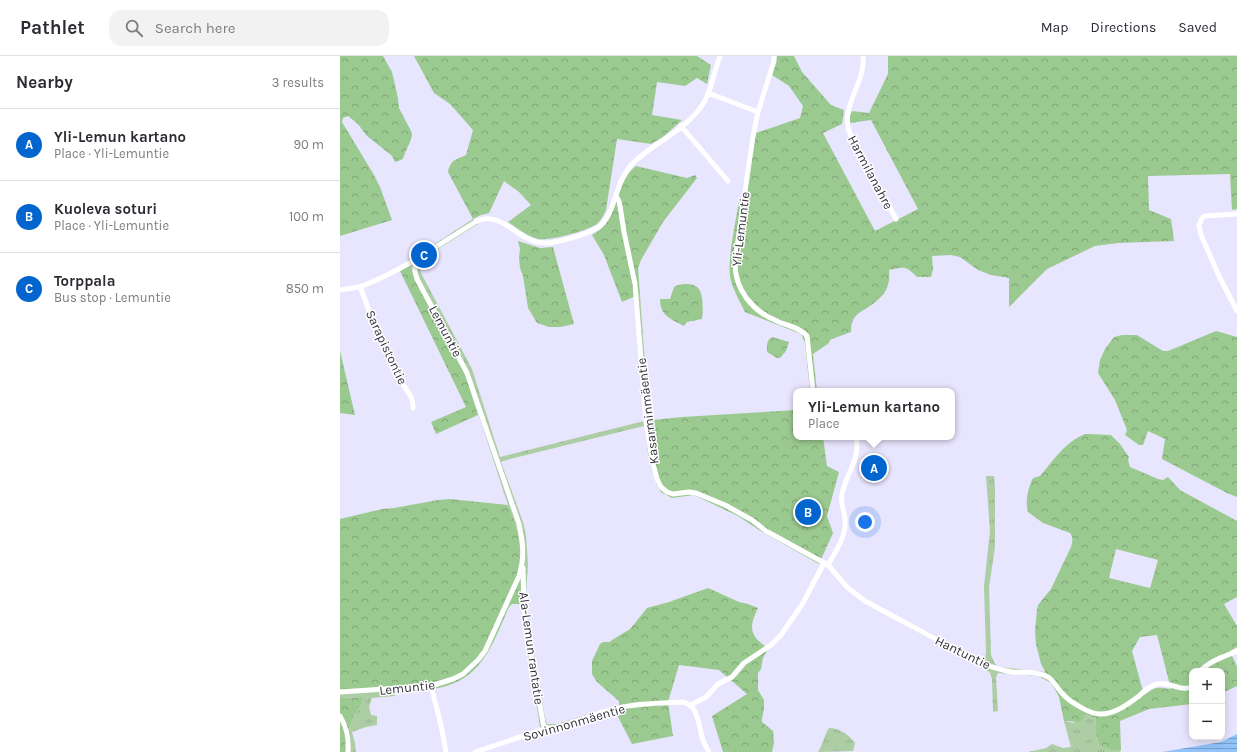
<!DOCTYPE html>
<meta charset="utf-8">
<style>
body{margin:0;font-family:Karla,sans-serif;background:#f2f2f3;color:#2b2b33}
.controls{position:absolute;right:12px;bottom:12px;display:grid;overflow:hidden;border-radius:8px;box-shadow:0 2px 10px #0003}
.controls button{width:36px;height:36px;display:grid;place-items:center;padding:0;border:0;border-bottom:1px solid #e1e1e2;background:#fff;color:#2b2b33;font:20px sans-serif}
.you{position:absolute;left:525px;top:466px;width:14px;height:14px;margin:-10px;border:3px solid #fff;border-radius:50%;background:#1a73e8;box-shadow:0 0 0 6px #1a73e833}
.badge{display:grid;place-items:center;width:26px;height:26px;border-radius:50%;background:#0265cd;color:#fff;font-size:13px;font-weight:700}
.pin{position:absolute;translate:-50% -50%;border:2px solid #fff;box-shadow:0 1px 4px #0006}
.popup{position:absolute;left:453px;top:332px;width:162px;height:52px;box-sizing:border-box;display:grid;place-content:center;border-radius:8px;background:#fff;filter:drop-shadow(0 1px 3px #0005);font-size:13px;white-space:nowrap;color:#7c7c81}
.popup b{font-size:15px;color:#2b2b33}
.popup::after{content:'';position:absolute;left:50%;top:100%;margin-left:-8px;border:8px solid transparent;border-top-color:#fff}
.list{margin:0;padding:0;list-style:none}
h2{display:flex;justify-content:space-between;align-items:center;height:52px;margin:0;padding:0 16px;font-size:17px}
h2 small{font-size:13px;font-weight:400;color:#7c7c81}
.list li{display:grid;grid-template-columns:26px 1fr auto;gap:12px;align-items:center;box-sizing:border-box;height:72px;padding:0 16px;border-top:1px solid #e1e1e2}
.list b{display:block;font-size:15px;white-space:nowrap}
.list p{margin:0;font-size:13px;white-space:nowrap;color:#7c7c81}
.list em{font-size:13px;font-style:normal;color:#7c7c81}
.icon{flex:none;width:22px;height:22px;fill:none;stroke:currentColor;stroke-width:2;stroke-linecap:round;stroke-linejoin:round}
.map{position:relative;flex:none;width:897px;height:696px;overflow:hidden}
header{display:flex;align-items:center;gap:24px;box-sizing:border-box;height:56px;padding:0 20px;background:#fff;border-bottom:1px solid #e1e1e2}
header strong{font-size:19px}
nav{display:flex;gap:22px;margin-inline-start:auto;font-size:14px}
.search{width:280px;height:36px;background:#f2f2f3;display:flex;align-items:center;gap:10px;box-sizing:border-box;padding:0 14px;border-radius:12px;color:#7c7c81;font-size:15px}
main{display:flex}
aside{flex:1;background:#fff}
.map>svg:first-child{display:block}
.grass{fill:url(#grass-tufts)}
.forest{fill:url(#forest-crowns);fill-rule:evenodd}
.water{fill:url(#water-rules)}
.lines{fill:none;stroke-linecap:round;stroke-linejoin:round}
.minor{stroke:#fff;stroke-width:5}
.labels{text-anchor:middle;stroke-width:3;stroke-linejoin:round;paint-order:stroke}
.street-label{font-size:13px;fill:#34323e;stroke:#fff}
</style>
<header>
<strong>Pathlet</strong>
<div class="search"><svg class="icon" aria-label="search" viewBox="0 0 24 24"><circle cx="10" cy="10" r="6"/><path d="M15 15l6 6"/></svg>Search here</div>
<nav><a>Map</a><a>Directions</a><a>Saved</a></nav>
</header>
<main>
<aside>
<h2>Nearby<small>3 results</small></h2>
<ul class="list">
<li><span class="badge">A</span><div><b>Yli-Lemun kartano</b><p>Place · Yli-Lemuntie</p></div><em>90 m</em></li>
<li><span class="badge">B</span><div><b>Kuoleva soturi</b><p>Place · Yli-Lemuntie</p></div><em>100 m</em></li>
<li><span class="badge">C</span><div><b>Torppala</b><p>Bus stop · Lemuntie</p></div><em>850 m</em></li>
</ul>
</aside>
<div class="map">
<svg width="897" height="696" viewBox="0 0 897 696">
<defs>
<pattern id="grass-tufts" width="24" height="20" patternUnits="userSpaceOnUse"><rect width="24" height="20" fill="#adcda5"/><path d="M3 7l-1-3M5 7V3M7 7l1-3M15 17l-1-3M17 17v-4M19 17l1-3" fill="none" stroke="#95b08f"/></pattern>
<pattern id="forest-crowns" width="20" height="18" patternUnits="userSpaceOnUse"><rect width="20" height="18" fill="#9bca90"/><path d="M2 6a3 3 0 1 1 6 0M12 15a3 3 0 1 1 6 0" fill="none" stroke="#7fa577"/></pattern>
<pattern id="water-rules" width="6" height="5" patternUnits="userSpaceOnUse"><rect width="6" height="5" fill="#91c3f9"/><path d="M0 2.5h6" fill="none" stroke="#779fcb"/></pattern>
</defs>
<rect width="100%" height="100%" fill="#e8e5fe"/>
<path class="grass" d="M133,163L138,168L82,203L79,210L81,217L132,313L160,401L304,365L294,241L300,238L309,364L304,365V370L170,403L161,406L183,466L186,480L188,508L186,538L187,556L205,662L207,668H217L279,649L275,655L213,674L209,679L200,671L180,548L181,500L176,471L166,443L130,332L70,209L69,202H73Z
M646,420H654L655,430V491L649,531L651,599L654,606L658,611L706,616L711,627L698,620L658,617L656,622L658,655L653,656L652,623L650,617L644,611L572,573L573,568L640,603L645,602L646,597L644,530L650,475Z
M53,631L55,640L32,642L29,651L31,659L37,660V669L26,671L12,676L15,687L16,696H5V685L13,661L21,650L22,641L0,642V634L24,632Z
M746,659L756,662L755,673L771,694H781L780,696H688L706,692L712,688L723,692L731,691L724,665L733,667Z
M489,672C500,672 509,679 515,687L513,695L478,696C483,688 484,680 489,672Z"/>
<path class="forest" d="M0,0H43L52,16L58,42L59,52L72,77C72,86 65,94 63,103L55,106L52,100L26,79L18,68L8,60L3,62L2,66L34,119L40,131L52,164L0,180Z
M74,0H357L371,9L367,28L357,22L345,30L317,26L312,59L342,64L323,81L311,88L277,83L266,154C264,158 262,163 258,167C249,175 209,185 198,183C187,180 177,172 168,166L191,149L179,136L164,125L149,157L141,159L133,163L108,116C111,103 116,104 126,99L133,74L110,48L94,37Z
M437,0H454L462,16L491,49L504,54L502,68L483,77L535,175L578,153L531,64L510,67V59L512,55L529,57L548,18V0H897V153L892,154L890,118L808,120L809,154L831,163L834,185L778,187L755,190L707,213L669,251V222L651,219L638,214L620,201L611,199L592,200L593,213L591,221H577C565,209 565,211 549,214C551,233 543,241 527,252C522,255 516,258 513,264C511,268 511,272 511,276L492,283L490,284L489,287L473,298L477,335H470L465,287L461,278L405,256C400,246 394,235 391,225C386,207 396,165 399,145H405L409,115L416,77L460,62L463,50L449,30L432,19Z
M296,110L347,122L355,119L357,122L323,166L301,204L298,212L300,238L282,246L264,199L252,179C281,165 273,128 296,110Z
M178,185L200,192L213,191L234,268L220,271H209L197,267L188,252L183,220L180,212L179,202L180,193Z
M70,209L75,222L125,317L138,359L96,378L91,366L126,351L60,215Z
M344,228C348,228 354,228 357,231C364,236 363,255 362,263L347,266L344,270C331,263 320,260 320,243H330L334,231L338,229Z
M876,275L897,281V441L887,437L822,403L825,383L808,375L803,389H799L785,379L787,374L775,344L758,317L760,304L765,293L774,281L782,279H797L823,295H828Z
M432,281L449,286L446,295L440,302H437L427,296C427,289 426,285 432,281Z
M0,295L15,359L0,357Z
M456,354V381H483L487,410L499,416L487,460L493,477L479,508L419,474L398,460L354,439L332,442L321,436L317,429L309,405L304,365L342,361Z
M745,378H749L771,379L780,388L789,401L788,404L790,411L818,423L823,424L828,421L840,434L897,465V541L884,548L897,570V591L890,595L897,611V630L882,637V615H852V648L809,653L780,665L781,694H771L760,689L755,673L756,662L746,659L740,666L724,665L719,641L701,608L696,588L695,574L697,554L698,549L711,533L731,491C732,486 734,482 730,477L703,467L688,456C685,445 688,432 693,422L700,420C713,405 725,386 745,378ZM776,493L818,504L810,532L769,522ZM817,579L831,633C816,631 817,630 804,639L792,595L800,581Z
M110,443L168,449C173,461 177,472 179,485C183,506 181,528 180,548H172L169,551C156,580 145,616 112,628C95,635 73,634 54,636L53,631L24,632L0,634V463L42,453L54,452L98,444Z
M368,532L399,546L408,548L418,552C410,569 408,578 425,590L427,595L423,602L421,613L418,617V634L424,644V653L422,663V666L433,675L434,687L432,696H383L372,660L407,638L379,614L339,609L328,646L333,680L292,688L275,655L279,649V645L257,626L252,618V605L260,588L263,586H269L290,573L295,567L307,552L329,546Z
M23,641L21,650L13,661L5,685V696H0V642Z"/>
<path class="water" d="M897,678V696H822L881,686Z"/>
<g class="lines">
<path class="minor" d="M434,0V5L418,56L413,80L395,205C394,234 413,256 439,266C449,270 460,272 467,280L473,335
M523,0C526,27 499,51 510,78L556,163
M368,37L418,56
M341,70L388,125
M276,140L279,145L280,150L284,176L295,228L306,366L312,404L317,423L321,431L327,436L333,438L349,436L356,437L385,449L412,464L426,475L488,509L507,531L525,545L637,605C648,610 660,614 672,616C683,617 698,615 708,621C714,625 717,632 722,637C728,645 751,659 761,658C775,658 788,648 799,640C804,635 810,630 817,628C829,625 840,636 852,631
M897,158L865,160L862,162L859,169L861,179L879,220L897,255
M20,230C32,263 44,297 62,327C67,335 74,342 73,352
M0,234C7,233 15,232 22,230C41,223 59,213 77,203
M488,509C496,495 507,479 505,463C504,454 500,447 502,438C506,418 521,402 516,381
M183,512L184,556L203,667L204,670L207,672
M860,615C871,604 884,601 897,595
M91,630L101,669L106,696
M0,636L91,630L113,623L123,618L138,604L145,595L179,520C185,500 183,488 179,468L127,317L77,223C74,214 73,207 81,200L137,165C164,154 178,188 207,187C220,186 255,177 263,167C270,159 273,148 276,139C280,128 283,118 291,109C310,89 339,78 357,56C371,41 373,18 380,0
M351,649L366,641L378,628L392,621L404,607L431,589L441,579L463,547L484,507
M0,660C7,672 9,682 8,696
M135,696L207,672C217,673 227,668 237,665C251,660 264,655 278,652C299,647 322,647 343,646C360,650 358,671 363,684C364,688 367,692 369,696"/>
</g>
<g class="labels">
<g class="street-label">
<text transform="translate(531 116) rotate(62)" y="5">Harmilanahre</text>
<text transform="translate(400 173) rotate(-83)" y="5">Yli-Lemuntie</text>
<text transform="translate(106 275) rotate(62)" y="5">Lemuntie</text>
<text transform="translate(47 291) rotate(65)" y="5">Sarapistontie</text>
<text transform="translate(307 355) rotate(-97)" y="5">Kasarminmäentie</text>
<text transform="translate(192 592) rotate(82)" y="5">Ala-Lemun rantatie</text>
<text transform="translate(623 596) rotate(26)" y="5">Hantuntie</text>
<text transform="translate(67 631) rotate(-6)" y="5">Lemuntie</text>
<text transform="translate(234 666) rotate(-16)" y="5">Sovinnonmäentie</text>
</g>
</g>
</svg>
<div class="controls">
<button>+</button>
<button>−</button>
</div>
<div class="you"></div>
<div class="pin badge" style="left:534px;top:412px">A</div>
<div class="popup"><b>Yli-Lemun kartano</b>Place</div>
<div class="pin badge" style="left:468px;top:456px">B</div>
<div class="pin badge" style="left:84px;top:199px">C</div>
</div>
</main>
